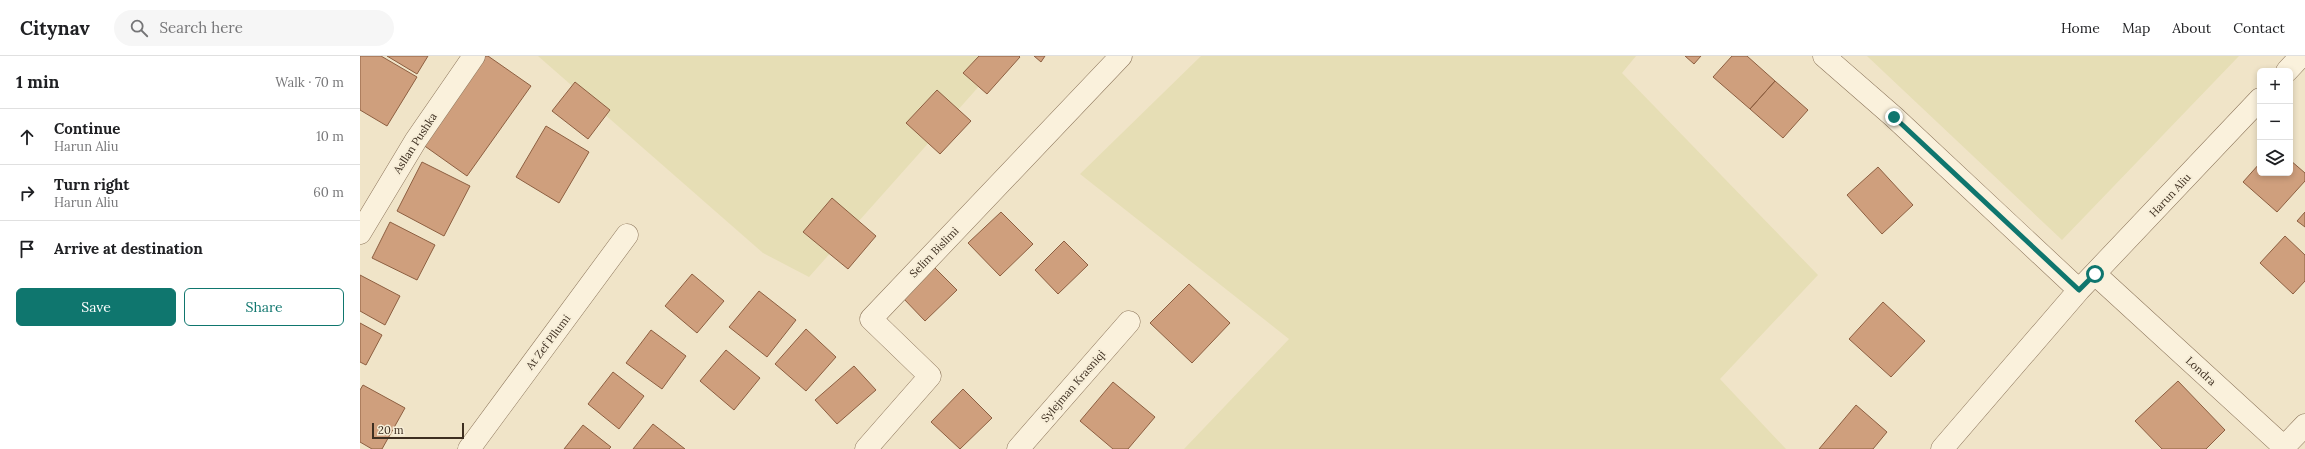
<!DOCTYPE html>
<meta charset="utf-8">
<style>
body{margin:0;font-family:Lora,serif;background:#f6f6f6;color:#202124}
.controls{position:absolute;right:12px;top:12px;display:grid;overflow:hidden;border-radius:6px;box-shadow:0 2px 6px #0003}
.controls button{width:36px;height:36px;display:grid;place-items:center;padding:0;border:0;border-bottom:1px solid #e0e0e0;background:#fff;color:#202124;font:20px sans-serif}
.scale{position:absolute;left:12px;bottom:10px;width:92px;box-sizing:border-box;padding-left:4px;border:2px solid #3d2e20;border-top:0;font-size:11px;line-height:14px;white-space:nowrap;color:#3d2e20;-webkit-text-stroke:3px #f7eed8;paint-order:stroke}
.stop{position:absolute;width:12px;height:12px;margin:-9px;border:3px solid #0f766e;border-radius:50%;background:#fff}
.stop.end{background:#0f766e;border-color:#fff;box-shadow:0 1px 4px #0008}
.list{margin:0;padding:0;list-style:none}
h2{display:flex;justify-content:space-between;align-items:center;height:52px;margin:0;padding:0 16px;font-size:17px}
h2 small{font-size:13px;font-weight:400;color:#757577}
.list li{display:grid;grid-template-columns:26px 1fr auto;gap:12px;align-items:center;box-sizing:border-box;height:56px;padding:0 16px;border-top:1px solid #e0e0e0}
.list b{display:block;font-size:15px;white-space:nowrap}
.list p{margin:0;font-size:13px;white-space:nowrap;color:#757577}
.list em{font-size:13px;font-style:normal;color:#757577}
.actions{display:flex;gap:8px;padding:12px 16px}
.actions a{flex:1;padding:9px 0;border:1px solid #0f766e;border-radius:6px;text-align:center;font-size:14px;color:#0f766e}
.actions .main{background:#0f766e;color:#fff}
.icon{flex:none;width:22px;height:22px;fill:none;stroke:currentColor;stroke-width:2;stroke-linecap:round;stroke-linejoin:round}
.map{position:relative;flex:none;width:1945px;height:393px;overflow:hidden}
header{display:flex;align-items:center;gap:24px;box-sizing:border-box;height:56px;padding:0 20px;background:#fff;border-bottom:1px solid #e0e0e0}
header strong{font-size:19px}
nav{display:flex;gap:22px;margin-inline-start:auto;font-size:14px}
.search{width:280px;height:36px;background:#f6f6f6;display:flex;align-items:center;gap:10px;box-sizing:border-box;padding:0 14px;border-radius:22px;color:#757577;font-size:15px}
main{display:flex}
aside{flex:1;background:#fff}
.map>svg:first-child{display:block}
.farmland{fill:#e6deb5}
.building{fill:#cf9f7d;stroke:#8d5f41}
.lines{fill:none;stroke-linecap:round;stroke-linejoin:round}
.minor-casing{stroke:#8d765c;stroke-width:23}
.minor{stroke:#faf1dc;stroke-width:22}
.route{stroke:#0f766e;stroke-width:5}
.labels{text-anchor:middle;stroke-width:4;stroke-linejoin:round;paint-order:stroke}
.street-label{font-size:11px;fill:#3d2e20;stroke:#f7eed8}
</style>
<header>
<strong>Citynav</strong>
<div class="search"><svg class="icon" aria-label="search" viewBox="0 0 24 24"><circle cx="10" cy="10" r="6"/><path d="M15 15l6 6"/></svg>Search here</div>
<nav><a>Home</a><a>Map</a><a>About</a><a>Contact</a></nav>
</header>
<main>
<aside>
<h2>1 min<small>Walk · 70 m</small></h2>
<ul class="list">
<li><svg class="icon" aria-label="ahead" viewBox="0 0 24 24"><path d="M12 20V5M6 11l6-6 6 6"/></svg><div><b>Continue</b><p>Harun Aliu</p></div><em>10 m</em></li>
<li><svg class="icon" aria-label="right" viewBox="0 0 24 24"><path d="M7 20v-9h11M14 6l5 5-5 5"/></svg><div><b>Turn right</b><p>Harun Aliu</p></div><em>60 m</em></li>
<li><svg class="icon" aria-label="arrive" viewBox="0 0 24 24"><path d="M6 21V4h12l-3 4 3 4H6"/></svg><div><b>Arrive at destination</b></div></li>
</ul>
<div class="actions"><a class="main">Save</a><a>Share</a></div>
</aside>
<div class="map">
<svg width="1945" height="393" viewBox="0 0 1945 393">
<rect width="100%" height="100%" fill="#f0e4c8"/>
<path class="farmland" d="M178,0H646L449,221L403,197Z
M841,0H1276L1262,17L1458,219L1360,323L1426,393H824L929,283L720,118Z
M1507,0H1879L1702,184Z"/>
<path class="building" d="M0,0H21L57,21L27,70L0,54Z
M27,0H68L57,18Z
M120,0H128L171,30L107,120L59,86Z
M619,0H659L660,1L627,38L603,17Z
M674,0H685L681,6Z
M1325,0H1341L1334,8Z
M1372,0H1387L1415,25L1390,53L1353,21Z
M1415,25L1448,54L1423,82L1390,53Z
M215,26L250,54L228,83L192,55Z
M577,34L611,65L580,98L546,67Z
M186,70L229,96L199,147L156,121Z
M1930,104L1945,117V125L1917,156L1883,126L1900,107V117H1930Z
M62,106L110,130L84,180L37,155Z
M1518,111L1553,149L1522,178L1487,139Z
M472,142L516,180L488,213L443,176Z
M641,156L673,188L640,220L608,187Z
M1945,156V171L1937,165Z
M30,166L75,189L57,224L12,202Z
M1925,180L1945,199V225L1933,238L1900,207Z
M704,185L728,209L698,238L675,214Z
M574,211L597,234L565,265L543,242Z
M332,218L364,245L337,277L305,250Z
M0,219L40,240L25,269L0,255Z
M829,228L870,267L832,307L790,267Z
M399,235L436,264L407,301L369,271Z
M1523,246L1565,285L1531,321L1489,283Z
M0,267L22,279L6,309L0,306Z
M446,273L476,301L446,335L415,308Z
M291,274L326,300L302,333L266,307Z
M366,294L400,322L374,354L340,325Z
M494,310L516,334L477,368L455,344Z
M253,316L284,340L259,373L228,348Z
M1818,325L1865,374L1846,393H1802L1775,365Z
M753,326L795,361L768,393H753L720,365Z
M3,329L45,352L22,393H12L0,386V334Z
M603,333L632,362L600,393L571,366Z
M1496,349L1527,376L1513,393H1459Z
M293,368L325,393H273Z
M223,369L251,391L249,393H204Z"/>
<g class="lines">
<defs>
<path id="minor" d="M1464,0L1534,61L1719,234
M1927,15L1941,0
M0,177L56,84L114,0
M1735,218L1924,391L1945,369
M109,393L267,179
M506,393L570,320L511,263L761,0
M658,393L769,266
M1582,393L1719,234L1900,43"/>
</defs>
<use href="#minor" class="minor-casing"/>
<use href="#minor" class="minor"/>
</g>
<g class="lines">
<path class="route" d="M1534,61L1719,234L1735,218"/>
</g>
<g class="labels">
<g class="street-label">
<text transform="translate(55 87) rotate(-57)" y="4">Asllan Pushka</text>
<text transform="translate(1810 139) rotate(-47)" y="4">Harun Aliu</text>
<text transform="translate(574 196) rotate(-46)" y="4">Selim Bislimi</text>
<text transform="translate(188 286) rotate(-53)" y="4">At Zef Pllumi</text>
<text transform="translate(1841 315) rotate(43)" y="4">Londra</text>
<text transform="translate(713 330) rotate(-49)" y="4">Sylejman Krasniqi</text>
</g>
</g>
</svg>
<div class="controls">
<button>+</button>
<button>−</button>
<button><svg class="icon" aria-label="layers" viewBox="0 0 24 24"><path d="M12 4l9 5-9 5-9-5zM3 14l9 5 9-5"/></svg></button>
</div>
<div class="scale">20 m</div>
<div class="stop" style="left:1735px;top:218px"></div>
<div class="stop end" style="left:1534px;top:61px"></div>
</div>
</main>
